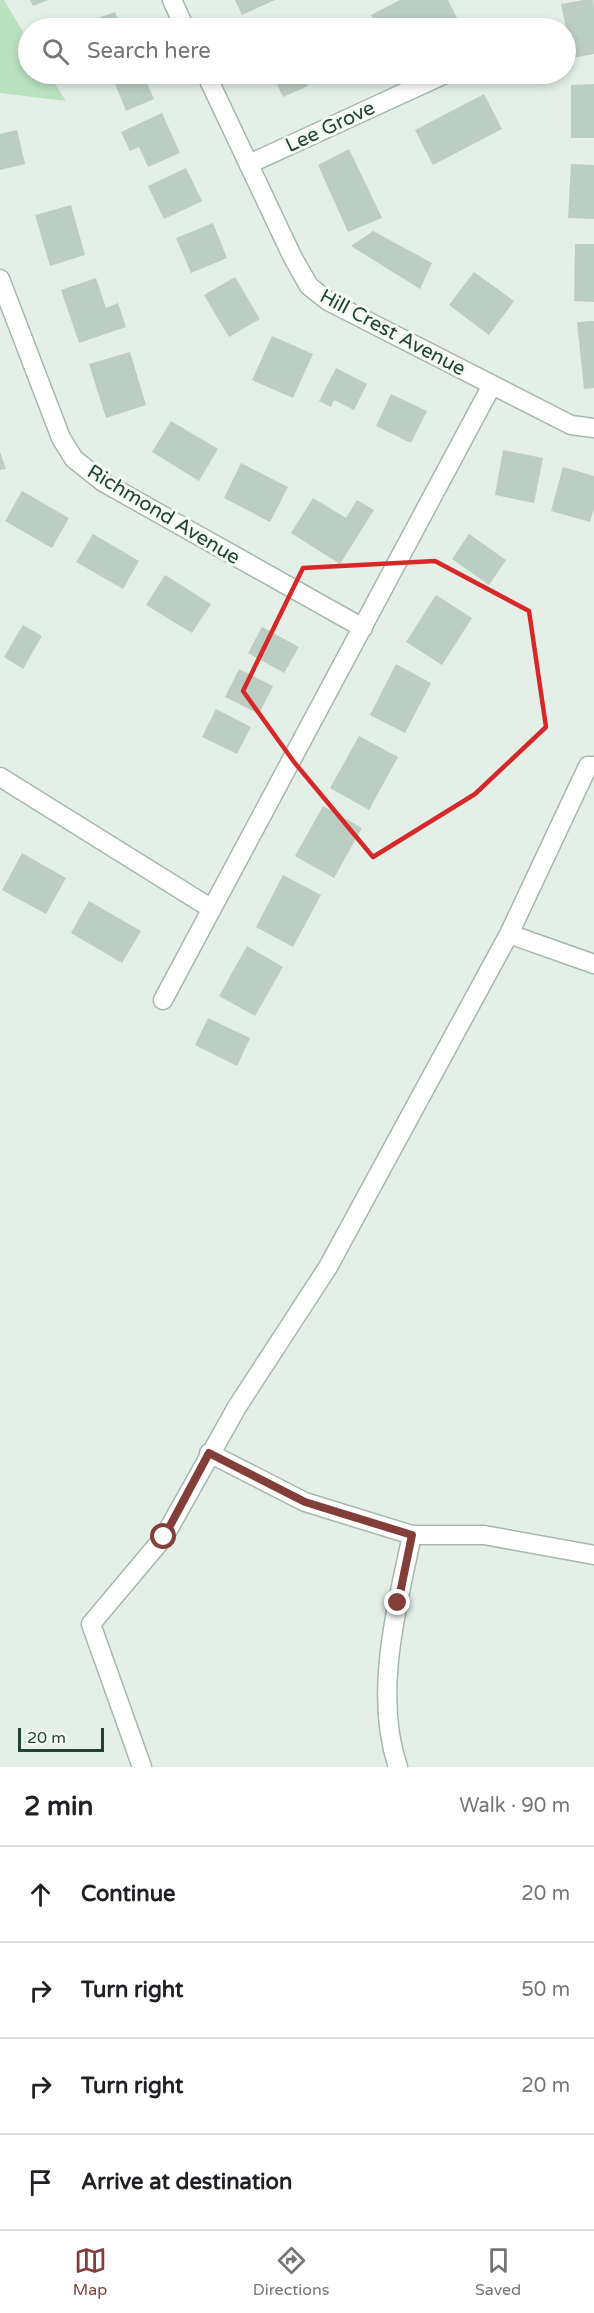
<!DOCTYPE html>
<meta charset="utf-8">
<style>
body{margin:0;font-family:"Varela Round",sans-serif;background:#f6f6f6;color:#202124}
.scale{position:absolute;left:18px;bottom:15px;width:86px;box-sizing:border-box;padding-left:6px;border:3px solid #214334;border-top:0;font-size:16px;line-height:21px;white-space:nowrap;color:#214334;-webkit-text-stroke:4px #f5fbf7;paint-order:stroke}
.stop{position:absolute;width:18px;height:18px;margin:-14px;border:4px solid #843e39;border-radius:50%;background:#fff}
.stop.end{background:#843e39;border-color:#fff;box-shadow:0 2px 6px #0008}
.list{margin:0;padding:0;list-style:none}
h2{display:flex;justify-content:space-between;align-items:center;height:78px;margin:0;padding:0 24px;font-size:26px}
h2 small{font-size:20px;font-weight:400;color:#757577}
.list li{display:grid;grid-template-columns:39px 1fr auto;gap:18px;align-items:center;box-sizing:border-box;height:96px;padding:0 24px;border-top:2px solid #e0e0e0}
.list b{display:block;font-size:22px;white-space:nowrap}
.list em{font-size:20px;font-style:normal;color:#757577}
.icon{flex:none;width:33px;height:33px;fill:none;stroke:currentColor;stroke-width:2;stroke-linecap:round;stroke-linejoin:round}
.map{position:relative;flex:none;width:594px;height:1767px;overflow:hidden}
.search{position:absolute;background:#fff;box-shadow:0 3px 9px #0003;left:18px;right:18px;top:18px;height:66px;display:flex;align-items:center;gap:15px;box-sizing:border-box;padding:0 21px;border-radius:33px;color:#757577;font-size:22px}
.sheet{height:462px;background:#fff}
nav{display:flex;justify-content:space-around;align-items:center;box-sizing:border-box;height:84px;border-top:2px solid #e0e0e0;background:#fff;font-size:16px;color:#757577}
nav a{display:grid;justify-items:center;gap:3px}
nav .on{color:#843e39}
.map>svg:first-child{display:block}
.green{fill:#bbe2bf}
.building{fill:#bccdc3}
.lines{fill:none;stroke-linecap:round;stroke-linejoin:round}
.minor-casing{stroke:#a6b8ae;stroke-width:21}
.minor{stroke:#fff;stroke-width:18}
.route{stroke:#843e39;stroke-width:8}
.marked{fill:none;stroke:#d62828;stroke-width:4.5;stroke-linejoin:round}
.labels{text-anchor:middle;stroke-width:6;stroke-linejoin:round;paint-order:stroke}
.street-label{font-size:20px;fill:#214334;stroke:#f5fbf7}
</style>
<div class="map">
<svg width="594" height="1767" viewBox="0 0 594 1767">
<rect width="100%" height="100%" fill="#e4efe8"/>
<path class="green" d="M0,0H4L28,40V74H49L66,101L0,93Z"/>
<path class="building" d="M30,0H48L33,6Z
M235,0H275L242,15Z
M400,0H448L457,18L436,28H377L371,15Z
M584,0H593L594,7V54L572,58L561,4Z
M115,12L121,28H70Z
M111,74H143L154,99L126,111Z
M272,74H302L308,86L283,97Z
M594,84V138H571V85Z
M484,94L502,129L433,165L415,130Z
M162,113L180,153L148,167L139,147L130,151L121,132Z
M17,130L25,164L0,170V134Z
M349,149L382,218L348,232L318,165Z
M571,164L594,165V219L568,218Z
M186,168L202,201L164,219L148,186Z
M71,205L85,255L50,266L35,215Z
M213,223L227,258L191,273L176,238Z
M373,231L432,263L420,289L351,246Z
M575,244H594V302L574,301Z
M474,272L514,301L489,335L449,305Z
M235,277L260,319L229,337L204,295Z
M96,278L106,308L118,303L126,327L79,343L61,290Z
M594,321V388L584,389L577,322Z
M272,336L313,354L293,398L252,380Z
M130,352L146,405L106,418L89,364Z
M336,368L367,384L354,410L334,400L331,407L319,401Z
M391,394L427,411L411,443L376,426Z
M171,421L218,449L199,481L152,452Z
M503,450L543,458L534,503L495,495Z
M0,452L6,469L0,470Z
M241,463L288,487L270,522L224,498Z
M563,467L594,476V508L590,522L551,511Z
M22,491L69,518L52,548L5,521Z
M313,498L346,518L357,500L374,510L340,564L291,533Z
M93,534L139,561L123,589L76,562Z
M469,534L506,560L489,585L452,559Z
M165,575L211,604L192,633L146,605Z
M436,595L472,618L442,665L406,642Z
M23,625L42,636L23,669L4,657Z
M262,627L299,647L284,673L248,653Z
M396,664L431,683L405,733L370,715Z
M239,669L273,686L259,714L225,697Z
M216,709L251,727L237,754L202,737Z
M359,736L398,757L369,810L330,788Z
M323,806L362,828L334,878L295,856Z
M22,853L66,878L46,914L2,890Z
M283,875L321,895L293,947L256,927Z
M89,901L141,931L122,963L71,933Z
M247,946L283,967L255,1016L219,996Z
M208,1018L250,1038L237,1066L195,1045Z"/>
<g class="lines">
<defs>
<path id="minor" d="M172,0L185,28
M206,74L293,258L309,286L328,301L571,425L594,428
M249,164L445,74
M0,279L61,438L74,459L103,482L363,628
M0,777L212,909
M509,934L594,964
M163,1000L492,385
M209,1453L305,1502L412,1535H484L594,1555
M142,1767L91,1624L164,1537L237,1407L328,1267L509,934L588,766H594
M398,1767C373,1694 397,1607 412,1535"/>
</defs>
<use href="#minor" class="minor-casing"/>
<use href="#minor" class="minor"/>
</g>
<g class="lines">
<path class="route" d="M164,1537L209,1453L305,1502L412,1535L398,1603"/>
</g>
<path class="marked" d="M435,561L529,611L546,727L475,794L373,857L294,762L243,691L303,568Z"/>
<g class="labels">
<g class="street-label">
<text transform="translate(330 126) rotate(-25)" y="7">Lee Grove</text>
<text transform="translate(393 332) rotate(28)" y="7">Hill Crest Avenue</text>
<text transform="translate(164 514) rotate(31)" y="7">Richmond Avenue</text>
</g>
</g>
</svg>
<div class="scale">20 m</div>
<div class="stop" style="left:164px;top:1537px"></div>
<div class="stop end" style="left:398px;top:1603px"></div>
<div class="search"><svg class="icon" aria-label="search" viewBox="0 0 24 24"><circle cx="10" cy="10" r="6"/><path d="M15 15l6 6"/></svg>Search here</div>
</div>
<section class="sheet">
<h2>2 min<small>Walk · 90 m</small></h2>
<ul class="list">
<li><svg class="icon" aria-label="ahead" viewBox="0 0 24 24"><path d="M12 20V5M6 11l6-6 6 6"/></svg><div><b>Continue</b></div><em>20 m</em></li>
<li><svg class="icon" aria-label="right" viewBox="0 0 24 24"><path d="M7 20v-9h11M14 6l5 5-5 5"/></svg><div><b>Turn right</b></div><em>50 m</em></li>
<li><svg class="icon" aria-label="right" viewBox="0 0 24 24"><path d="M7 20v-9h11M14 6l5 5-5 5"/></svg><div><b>Turn right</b></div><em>20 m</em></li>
<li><svg class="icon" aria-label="arrive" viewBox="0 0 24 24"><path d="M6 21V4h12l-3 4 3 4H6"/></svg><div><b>Arrive at destination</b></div></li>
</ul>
</section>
<nav>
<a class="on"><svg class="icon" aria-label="map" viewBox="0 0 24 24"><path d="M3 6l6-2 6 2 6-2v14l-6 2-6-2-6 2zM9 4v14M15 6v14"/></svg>Map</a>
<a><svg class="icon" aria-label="directions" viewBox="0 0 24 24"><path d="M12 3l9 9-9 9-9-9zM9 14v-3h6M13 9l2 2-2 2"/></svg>Directions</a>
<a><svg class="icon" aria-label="saved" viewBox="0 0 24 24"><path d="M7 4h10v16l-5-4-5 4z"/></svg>Saved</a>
</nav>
